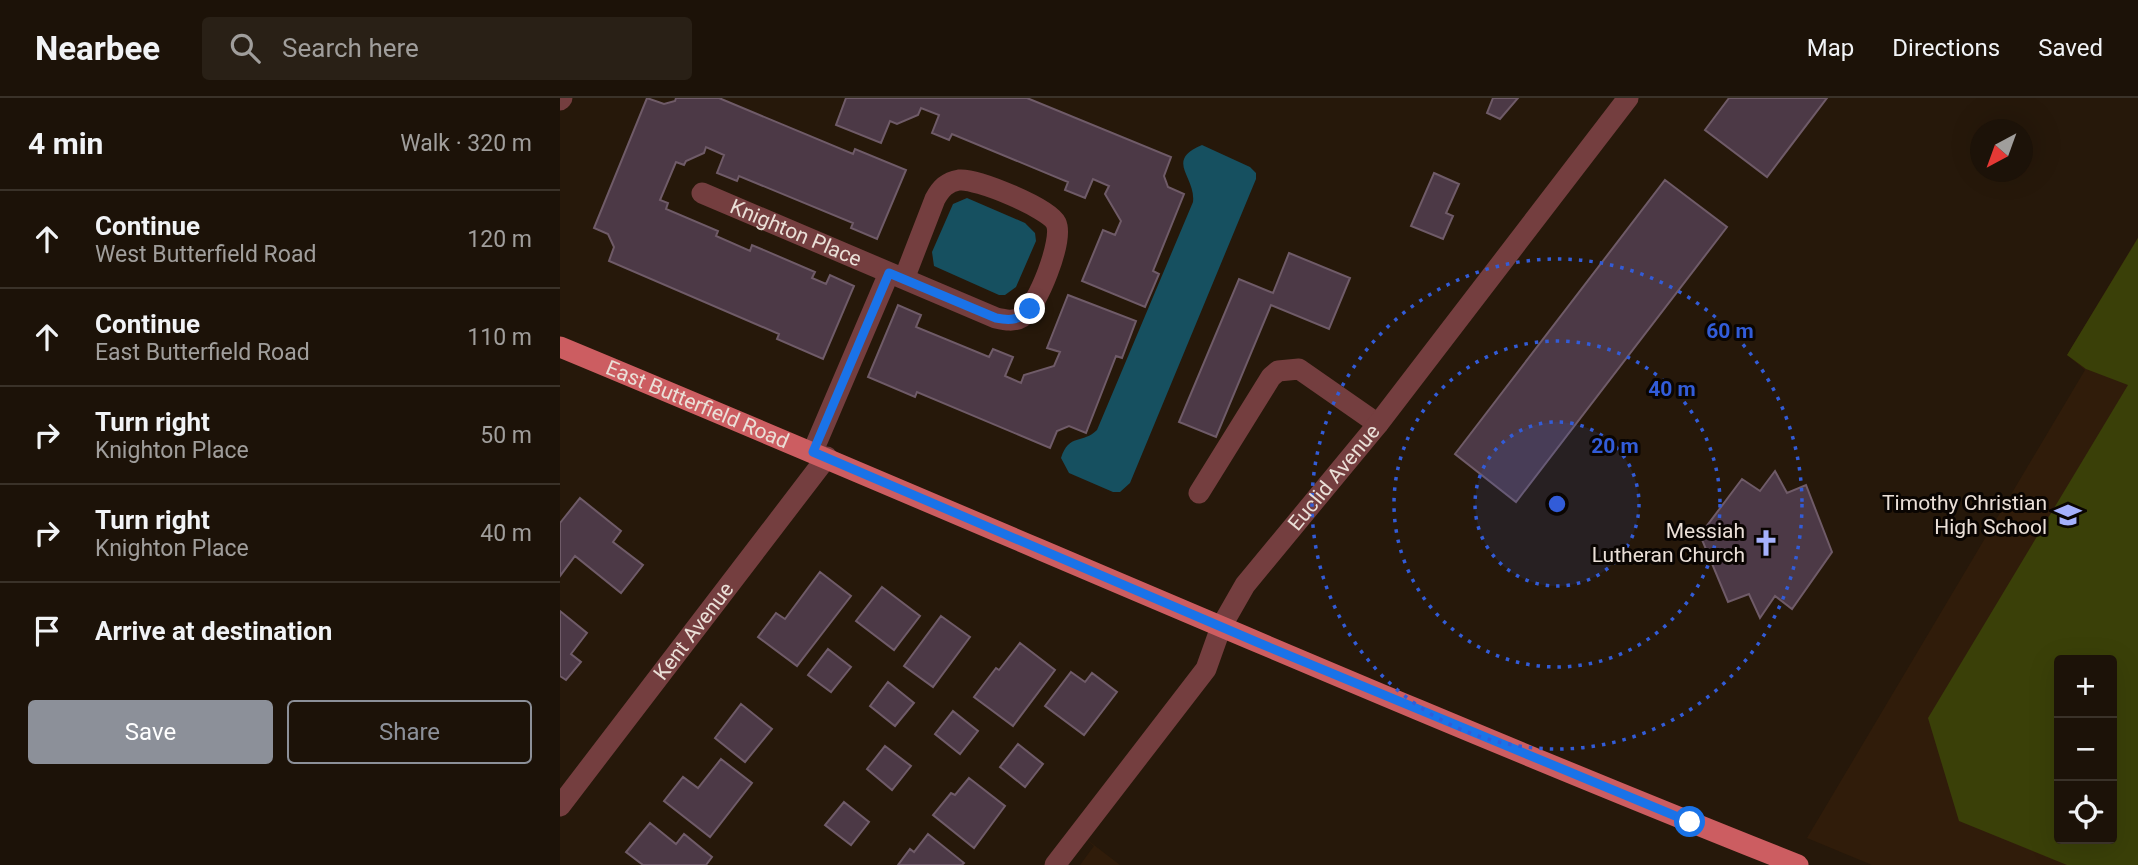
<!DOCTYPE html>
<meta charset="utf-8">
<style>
body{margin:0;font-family:Roboto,sans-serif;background:#292016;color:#f1f3f6}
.controls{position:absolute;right:21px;bottom:21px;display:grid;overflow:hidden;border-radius:7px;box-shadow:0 7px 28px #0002}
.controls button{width:63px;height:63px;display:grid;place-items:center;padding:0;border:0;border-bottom:2px solid #3a3229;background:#1c1208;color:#f1f3f6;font:35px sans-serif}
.compass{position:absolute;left:1410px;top:21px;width:63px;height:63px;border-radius:50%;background:#1c1208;box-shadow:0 7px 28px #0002;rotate:221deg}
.stop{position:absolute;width:21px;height:21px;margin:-16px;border:5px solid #1a73e8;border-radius:50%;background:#fff}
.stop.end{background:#1a73e8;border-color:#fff;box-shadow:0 2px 7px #0008}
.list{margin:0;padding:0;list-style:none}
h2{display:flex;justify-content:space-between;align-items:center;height:91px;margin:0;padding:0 28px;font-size:30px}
h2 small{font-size:23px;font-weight:400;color:#a09e9c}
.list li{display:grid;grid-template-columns:46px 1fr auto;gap:21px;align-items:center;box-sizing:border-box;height:98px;padding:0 28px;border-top:2px solid #3a3229}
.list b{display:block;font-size:26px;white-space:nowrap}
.list p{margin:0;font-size:23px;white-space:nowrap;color:#a09e9c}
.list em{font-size:23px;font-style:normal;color:#a09e9c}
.actions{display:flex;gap:14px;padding:21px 28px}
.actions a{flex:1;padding:16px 0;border:2px solid #8c9099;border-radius:7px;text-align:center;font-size:24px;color:#8c9099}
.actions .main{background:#8c9099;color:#fff}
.icon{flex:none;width:38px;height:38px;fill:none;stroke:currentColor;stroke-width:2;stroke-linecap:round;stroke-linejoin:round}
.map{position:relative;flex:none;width:1578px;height:767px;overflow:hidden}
header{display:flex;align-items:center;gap:42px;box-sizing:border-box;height:98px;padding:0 35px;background:#1c1208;border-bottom:2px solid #3a3229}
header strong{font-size:33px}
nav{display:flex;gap:38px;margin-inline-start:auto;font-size:24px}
.search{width:490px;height:63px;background:#292016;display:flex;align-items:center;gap:18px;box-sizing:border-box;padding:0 24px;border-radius:7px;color:#a09e9c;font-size:26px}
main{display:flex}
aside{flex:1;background:#1c1208}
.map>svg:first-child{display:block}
.built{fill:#301c0a;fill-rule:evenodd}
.green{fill:#3a4008;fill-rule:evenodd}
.water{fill:#165060}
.building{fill:#4c3946;stroke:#6f5b68;stroke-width:2}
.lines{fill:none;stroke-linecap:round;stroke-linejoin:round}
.minor{stroke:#743e3f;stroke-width:21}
.major{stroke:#cc5d61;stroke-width:21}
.route{stroke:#1a73e8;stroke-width:9}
.ring{fill:none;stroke:#325cd8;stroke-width:3.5;stroke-dasharray:3.5 7}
.labels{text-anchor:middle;stroke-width:6;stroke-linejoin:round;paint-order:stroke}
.street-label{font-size:21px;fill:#eadfd7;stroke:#0a0502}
.poi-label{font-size:21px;fill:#eadfd7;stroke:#0a0502;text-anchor:end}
.centre{fill:#325cd8;stroke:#0a0502;stroke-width:3.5}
.ring-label{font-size:21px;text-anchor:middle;font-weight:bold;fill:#325cd8;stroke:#0a0502;stroke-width:6;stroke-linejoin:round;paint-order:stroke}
</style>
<header>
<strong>Nearbee</strong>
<div class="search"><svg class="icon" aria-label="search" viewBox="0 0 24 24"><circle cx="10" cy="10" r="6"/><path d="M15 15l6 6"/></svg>Search here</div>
<nav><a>Map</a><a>Directions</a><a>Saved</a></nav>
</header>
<main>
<aside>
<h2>4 min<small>Walk · 320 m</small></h2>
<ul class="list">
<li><svg class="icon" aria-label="ahead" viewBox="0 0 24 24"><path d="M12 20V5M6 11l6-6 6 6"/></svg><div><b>Continue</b><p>West Butterfield Road</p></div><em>120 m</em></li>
<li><svg class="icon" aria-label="ahead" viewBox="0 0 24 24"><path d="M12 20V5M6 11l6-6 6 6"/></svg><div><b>Continue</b><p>East Butterfield Road</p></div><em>110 m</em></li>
<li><svg class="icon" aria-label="right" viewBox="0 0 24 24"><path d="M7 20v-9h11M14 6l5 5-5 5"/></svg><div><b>Turn right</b><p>Knighton Place</p></div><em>50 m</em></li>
<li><svg class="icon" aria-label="right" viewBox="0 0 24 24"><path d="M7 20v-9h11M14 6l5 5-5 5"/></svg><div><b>Turn right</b><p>Knighton Place</p></div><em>40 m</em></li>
<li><svg class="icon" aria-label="arrive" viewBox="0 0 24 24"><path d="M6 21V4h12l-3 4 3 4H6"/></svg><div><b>Arrive at destination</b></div></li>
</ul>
<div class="actions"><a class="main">Save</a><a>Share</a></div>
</aside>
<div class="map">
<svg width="1578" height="767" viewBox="0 0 1578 767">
<rect width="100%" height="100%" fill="#26180a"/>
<path class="built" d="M1578,139V767H1312L1247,740L1525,272L1507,257ZM1499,562H1552V741H1499Z
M517,734L560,767H520L534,748Z"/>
<path class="green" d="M1578,140V767H1507L1399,723L1368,620L1568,287L1526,271L1507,257ZM1499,562H1552V741H1499Z"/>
<path class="water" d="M642,47L690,69L696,75V81L570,385L560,394H553L509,375L501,360C509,335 523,346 537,332L633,104C636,78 604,63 642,47Z
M407,100L465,125L475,135L476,143L456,189L445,197H439L374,168L372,154L393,106Z"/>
<path class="building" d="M87,0L104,6L115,3L116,0H159L293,56L295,51L346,72L317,141L291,130L293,125L179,78L177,83L157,75L164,57L146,49L144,55L126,63L124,67L116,64L100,102L108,105L106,111L158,133L156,138L190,153L192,147L255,174L252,180L266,186L270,177L294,188L263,261L217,241L219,236L49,163L54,149L48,136L34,130Z
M286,0H467L611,59L604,78L608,89L624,96L593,173L599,176L585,209L522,183L543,132L555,137L561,123L545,96L549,88L533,81L525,100L505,92L508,84L392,36L389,42L372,35L379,17L361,10L358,17L337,26L330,23L321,45L276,27Z
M933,0H958L940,21L927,15Z
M1169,0H1267L1207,79L1145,32Z
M874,75L899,86L886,115L893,118L883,141L851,128Z
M1105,82L1167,129L956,404L895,356Z
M729,155L790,180L769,231L711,207L656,339L619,324L679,181L713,195Z
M508,197L576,223L562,260L556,258L526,335L509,328L497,333L490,350L357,294L355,299L308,279L338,207L361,217L356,229L429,259L433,251L453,259L445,278L461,285L464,277L494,268L500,254L487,250Z
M1215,373L1227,395L1246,387L1272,454L1232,511L1215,498L1200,520L1189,496L1168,504L1140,437L1182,381L1200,393Z
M20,400L61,433L53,444L83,467L61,495L15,458L0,478V425Z
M260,474L291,498L237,568L198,539L216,515L225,521Z
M322,489L360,518L334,552L296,523Z
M0,513L27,535L11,556L21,564L6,582L0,578Z
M381,518L410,539L373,589L344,568Z
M460,545L495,572L453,628L414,599L436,570L439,572Z
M268,551L291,569L271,594L248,577Z
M511,574L525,584L532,575L557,594L524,637L485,608Z
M328,584L354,605L335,628L310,608Z
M181,606L212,631L185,664L155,640Z
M393,613L418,633L400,656L375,636Z
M458,646L483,666L465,689L440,669Z
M325,648L351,668L332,692L307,671Z
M161,661L192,685L150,739L104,703L123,679L138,690Z
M409,680L445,708L414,750L373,717L391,695L395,697Z
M284,704L309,724L291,747L265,727Z
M90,725L116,746L124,736L152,759L146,767H83L66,754Z
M368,736L404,765L402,767H338L350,751L354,754Z"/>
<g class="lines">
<g class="minor">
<path d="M0,2L2,0"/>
<path id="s1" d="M142,95L436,220C445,222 454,224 462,219C477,209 504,142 496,125C489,110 416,80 399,82C387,84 381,90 375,101L344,181"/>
<path d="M253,353L329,175"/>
<path d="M639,395L711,279L718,273L739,271L818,326"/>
<path id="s2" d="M0,708L267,359"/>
<path id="s3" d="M495,767L646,571L661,529L685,487L818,326L1068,0"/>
</g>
<path class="major" id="s4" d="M0,249C413,420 822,602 1238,767"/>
</g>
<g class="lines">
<path class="route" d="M470,211C459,222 451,223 436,220L329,175L253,354L699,545L1130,724"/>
</g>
<circle cx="997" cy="406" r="82" fill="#325cd8" fill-opacity=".12"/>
<g class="ring">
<circle cx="997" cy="406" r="82"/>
<circle cx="997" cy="406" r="163"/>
<circle cx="997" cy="406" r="245"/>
</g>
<defs>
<symbol id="school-bare" viewBox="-9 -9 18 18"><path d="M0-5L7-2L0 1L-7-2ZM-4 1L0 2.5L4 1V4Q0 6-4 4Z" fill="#a5b1fc" stroke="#0a0502" stroke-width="2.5" paint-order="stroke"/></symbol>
<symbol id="church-bare" viewBox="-9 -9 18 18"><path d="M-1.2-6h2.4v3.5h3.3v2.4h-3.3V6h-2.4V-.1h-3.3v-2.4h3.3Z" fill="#a5b1fc" stroke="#0a0502" stroke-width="2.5" paint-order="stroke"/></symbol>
</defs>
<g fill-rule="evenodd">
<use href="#school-bare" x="1489" y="398" width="38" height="38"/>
<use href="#church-bare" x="1187" y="426" width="38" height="38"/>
</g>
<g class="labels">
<g class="street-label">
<text dy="7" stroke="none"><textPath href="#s1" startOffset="102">Knighton Place</textPath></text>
<text dy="7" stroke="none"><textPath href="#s4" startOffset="149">East Butterfield Road</textPath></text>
<text dy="7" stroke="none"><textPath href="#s3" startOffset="480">Euclid Avenue</textPath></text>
<text dy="7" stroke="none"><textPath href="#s2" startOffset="220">Kent Avenue</textPath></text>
</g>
<g class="poi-label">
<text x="1487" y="412">Timothy Christian<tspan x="1487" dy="24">High School</tspan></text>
<text x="1185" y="440">Messiah<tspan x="1185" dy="24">Lutheran Church</tspan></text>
</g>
</g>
<circle cx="997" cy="406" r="10" class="centre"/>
<g class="ring-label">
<text x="1170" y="240">60 m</text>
<text x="1112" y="298">40 m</text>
<text x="1055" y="355">20 m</text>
</g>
</svg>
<div class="controls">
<button>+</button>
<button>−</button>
<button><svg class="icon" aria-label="locate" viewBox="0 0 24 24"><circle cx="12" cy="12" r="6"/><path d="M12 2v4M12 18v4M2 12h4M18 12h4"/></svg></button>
</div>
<svg class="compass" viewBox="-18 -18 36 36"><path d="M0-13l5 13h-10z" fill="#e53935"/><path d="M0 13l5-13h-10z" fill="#a09e9c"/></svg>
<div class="stop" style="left:1130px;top:724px"></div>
<div class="stop end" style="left:470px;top:211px"></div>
</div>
</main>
